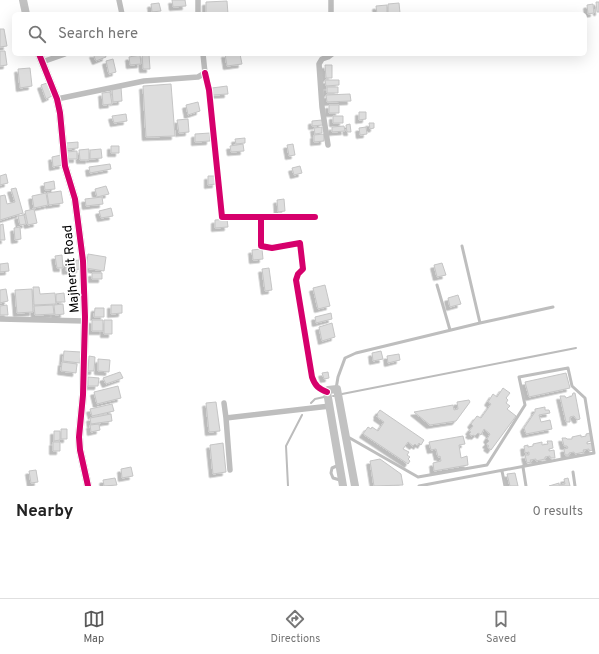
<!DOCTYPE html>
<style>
body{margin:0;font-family:Overpass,sans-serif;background:#f6f6f6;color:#222}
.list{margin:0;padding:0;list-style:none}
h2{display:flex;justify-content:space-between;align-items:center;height:52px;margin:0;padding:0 16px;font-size:17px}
h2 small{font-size:13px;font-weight:400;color:#767676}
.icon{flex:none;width:22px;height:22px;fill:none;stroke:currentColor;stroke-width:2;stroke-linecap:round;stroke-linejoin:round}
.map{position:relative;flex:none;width:599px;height:486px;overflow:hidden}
.search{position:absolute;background:#fff;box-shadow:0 4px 16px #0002;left:12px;right:12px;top:12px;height:44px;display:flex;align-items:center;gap:10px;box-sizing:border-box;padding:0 14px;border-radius:6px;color:#767676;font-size:15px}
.sheet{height:112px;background:#fff}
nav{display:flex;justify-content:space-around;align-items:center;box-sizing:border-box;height:56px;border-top:1px solid #e0e0e0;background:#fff;font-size:11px;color:#767676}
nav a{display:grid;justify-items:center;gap:2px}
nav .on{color:#595959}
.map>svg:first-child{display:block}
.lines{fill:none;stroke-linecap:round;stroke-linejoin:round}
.stream{stroke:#bcbcbc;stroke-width:2}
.building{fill:#ddd;stroke:#c5c5c5;filter:url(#shadow)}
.lane{stroke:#bebebe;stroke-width:3}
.street{stroke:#bebebe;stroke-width:5.5}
.secondary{stroke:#c2c2c2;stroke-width:8}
.cycleway-casing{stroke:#fff;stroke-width:8}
.cycleway{stroke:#d6006c;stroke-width:6}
.labels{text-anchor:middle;stroke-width:3;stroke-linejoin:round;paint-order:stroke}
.street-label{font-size:13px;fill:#000;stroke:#fff}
</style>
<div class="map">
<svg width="599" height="486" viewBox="0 0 599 486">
<defs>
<filter id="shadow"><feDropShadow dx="-3.5" dy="3.5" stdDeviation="0" flood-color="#0004"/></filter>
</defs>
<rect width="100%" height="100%" fill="#fff"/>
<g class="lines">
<path class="stream" d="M342,394L576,348
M333,396H334
M311,403L315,399L324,397
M288,486L286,446L302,415"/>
</g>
<path class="building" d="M172,0H185L186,6L173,7Z
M227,1L228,14H206V2Z
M596,2H599V12H597Z
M159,3L161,11L152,12L151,4Z
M399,3L400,13H388V4Z
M593,4L594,13L588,14L587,5Z
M387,5V13L377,14L376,6Z
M0,29H4L7,46L0,47Z
M0,51H5L7,65L0,66Z
M93,54H105L106,57L96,61Z
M142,54H149L150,69H143Z
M225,54H240L242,64L227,66Z
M140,55L141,64L130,65L129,57Z
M113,59L116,72L109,74L106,61Z
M325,65H332V78H326Z
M30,68L32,86L20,88L18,69Z
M325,80H339V85L326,86Z
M47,83L52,96L46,99L41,85Z
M171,84L175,136L146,137L143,86Z
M227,86L228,94L213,95L212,88Z
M121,87L122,101L113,102L112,88Z
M327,87H338V93H327Z
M110,92L112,104L103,105L102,93Z
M350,94L351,101L327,102L326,95Z
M198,102L200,111L188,115L186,105Z
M329,105H339V113H329Z
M359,112H366V119L359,120Z
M126,114L127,121L114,123L112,116Z
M333,116H343V123H333Z
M188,119L189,132L179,133L177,120Z
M322,120L323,125L312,126V121Z
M369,123H374V128L370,129Z
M350,124L351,132H347L346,125Z
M344,126L345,131L332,132V127Z
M322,127V133L315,134L314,128Z
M366,127L367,134L360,135L359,128Z
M210,133V141L195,142V134Z
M324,134V141L314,142V135Z
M245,138V143L236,144L235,139Z
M78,142V148L67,149L66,143Z
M243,144L244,151L231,152L230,146Z
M293,144L295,155L289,156L287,145Z
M111,146H119V153H111Z
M89,149V160H80L79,150Z
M101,149L102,158L90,159V150Z
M77,151V159H68L67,152Z
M61,155L63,165L53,167L52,157Z
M110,164L111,169L90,173L89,167Z
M300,166L302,173L294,175L292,168Z
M6,174L8,183L0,185V176Z
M208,176H215L216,184L208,185Z
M54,181L55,189L45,190L44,183Z
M106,186L109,194L97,197L95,189Z
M16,188L23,213L0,220V196L5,195L7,204L15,202L11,189Z
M61,191L63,203L49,205L47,193Z
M46,193L48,205L34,208L32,196Z
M102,197L103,204L86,206L85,199Z
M284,199L285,211L278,212L277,200Z
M111,208L113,216L101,218L99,211Z
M34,209L37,223L28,225L25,211Z
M24,215L26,224L20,225L18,216Z
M227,219L228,227L215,228V220Z
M3,224L5,240H0V225Z
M20,227L21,239L15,240L14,228Z
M262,249L263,259L253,260L252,250Z
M88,254L106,257L104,271L86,268Z
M62,255L63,268H57L55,256Z
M79,260L80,269L66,271L65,262Z
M8,263L9,271L0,272V264Z
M442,263L446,275L437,277L434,265Z
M269,268L272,290L265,291L262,269Z
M92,273H102V279H92Z
M325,285L330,306L318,309L313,288Z
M33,287H39L40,294L55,293L56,304L34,305Z
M6,289L8,301L0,303V290Z
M32,289L33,312L17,313L15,290Z
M64,293L65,302H56V294Z
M458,295L461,304L450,307L448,298Z
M63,304L64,314L55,315L54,305Z
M7,305L8,315H0V306Z
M53,305L54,314L35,315L34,306Z
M111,305H122V313L111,314Z
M95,308H104V317H94Z
M331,313L332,319L316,323L315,317Z
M92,320H103V331H92Z
M104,320H112V334H104Z
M332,323L335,337L322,341L319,327Z
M64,351L81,352L80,363L63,361Z
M381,351L383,359L373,361L372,353Z
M399,354L400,360L388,363L387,356Z
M89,356L95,357L94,371H88Z
M98,359L110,360L109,372L98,371Z
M62,362L77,364L76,373L61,371Z
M120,372L123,378L106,384L103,378Z
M328,372L329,378L324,379L322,373Z
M566,373L570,388L529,397L525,382Z
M88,377L99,378L98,386H88Z
M118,386L121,398L97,404L94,392Z
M503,388L510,393L506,398L508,400L506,403L510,406L507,409L516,416L491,450L487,447L489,446L486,444L489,441L487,439L490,434L484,429L481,435L478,433L475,436L473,435L472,436L469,434L471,432L469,431L473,426L471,424L477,416L481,418L491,404L488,402L493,394L497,397Z
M573,393H575L580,419L577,420L574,416L570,417V422H566L560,396H565L566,398L572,396Z
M469,400L470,402L456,421L430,425L414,412L453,405L454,410L458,409L457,402Z
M216,402L220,431L209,432L206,403Z
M112,404L114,411L92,416L90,409Z
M545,407V410H549L550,413L539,415L541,422L550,420L552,429L526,434L524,428L535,412V409Z
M380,410L424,440L421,445L419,443L417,446L415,444L413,446L408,442L403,449L409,452L407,455L410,457L408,459L410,461L408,464L363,434L368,427L371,429L372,427L378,431L384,422L377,417L378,415L377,414Z
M111,414L112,421L91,424L90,418Z
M99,424L100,430L91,432L90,425Z
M61,429H67V439H61Z
M54,431H60V440L54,441Z
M590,433L591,441L587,442V444L592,443L593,450L589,451V449L583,450L584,452L575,454L574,452L569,453V455H565L564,449L568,448L567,446H564L562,438H566L567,439H572V437L581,435V437L586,436V434Z
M463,436L465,444L459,445L461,458L467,456L468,465L434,471L433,463L441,461L440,456L438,457L436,449L431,450L429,442Z
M547,441H552L553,448L549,449V451L554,450L555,458H550V456L545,457V459L536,461V459L530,460L531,462L527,463L525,455H529V452L525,453L524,446L528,445V447L533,446V444L542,442V445L548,444Z
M53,442H60V451H53Z
M223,443L226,472L213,474L210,445Z
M380,459L401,474L403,485L374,486L370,461Z
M131,467L133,476L122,478L121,469Z
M36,470L38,482L31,483L29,471Z
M515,473L518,486H510L507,474Z
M115,478L117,485L104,486L103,480Z
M568,478L570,486H549L559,483V485L565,484L564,479Z"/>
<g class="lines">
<path class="lane" d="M462,246L480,323
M437,285L450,330
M336,389L338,377L345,358L356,353L480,323L553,307
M348,437L418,477L487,465L525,405L519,377L568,368L572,386L585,398L594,453L419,486
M339,465L332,468L331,473L333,478L340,480
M523,467L526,486
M502,471L505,486
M573,472L575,486"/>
<path class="street" d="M119,0L122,14
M198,0V14
M331,0V14
M42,62L65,54
M205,73L209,90L222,217H315
M57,99L144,81L198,77L205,73L203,54
M328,145L322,107L319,64L322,59L328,57L332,54
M0,319L85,321
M224,403L226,418
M230,470L226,418L330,406"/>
<path class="secondary" d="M23,0L26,14
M39,54L57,99L60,113L65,166L75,199L83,261L85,317L83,395L79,437L80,450L88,486
M343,486L327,392L328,390L337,389L355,486"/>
<defs>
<path id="cycleway" d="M39,54L57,99L60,113L65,166L75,199L83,261L85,317L83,395L79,437L80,450L88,486
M205,73L209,90L222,217H315
M261,217V246L272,248L300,243L303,269L298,274L296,280L312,377C315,386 319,389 327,392"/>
</defs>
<use href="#cycleway" class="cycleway-casing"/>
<use href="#cycleway" class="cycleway"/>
</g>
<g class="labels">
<g class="street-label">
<text transform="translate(70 269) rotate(-95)" y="5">Majherait Road</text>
</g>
</g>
</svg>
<div class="search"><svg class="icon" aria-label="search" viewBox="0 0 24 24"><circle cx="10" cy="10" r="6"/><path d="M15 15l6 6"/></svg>Search here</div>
</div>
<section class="sheet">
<h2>Nearby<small>0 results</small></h2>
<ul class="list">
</ul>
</section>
<nav>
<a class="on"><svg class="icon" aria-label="map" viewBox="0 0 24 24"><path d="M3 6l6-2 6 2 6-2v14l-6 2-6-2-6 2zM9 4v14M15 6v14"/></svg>Map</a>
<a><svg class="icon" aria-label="directions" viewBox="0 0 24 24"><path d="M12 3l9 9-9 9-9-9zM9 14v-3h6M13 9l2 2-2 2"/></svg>Directions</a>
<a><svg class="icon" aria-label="saved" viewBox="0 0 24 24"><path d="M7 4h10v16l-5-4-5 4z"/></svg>Saved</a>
</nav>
